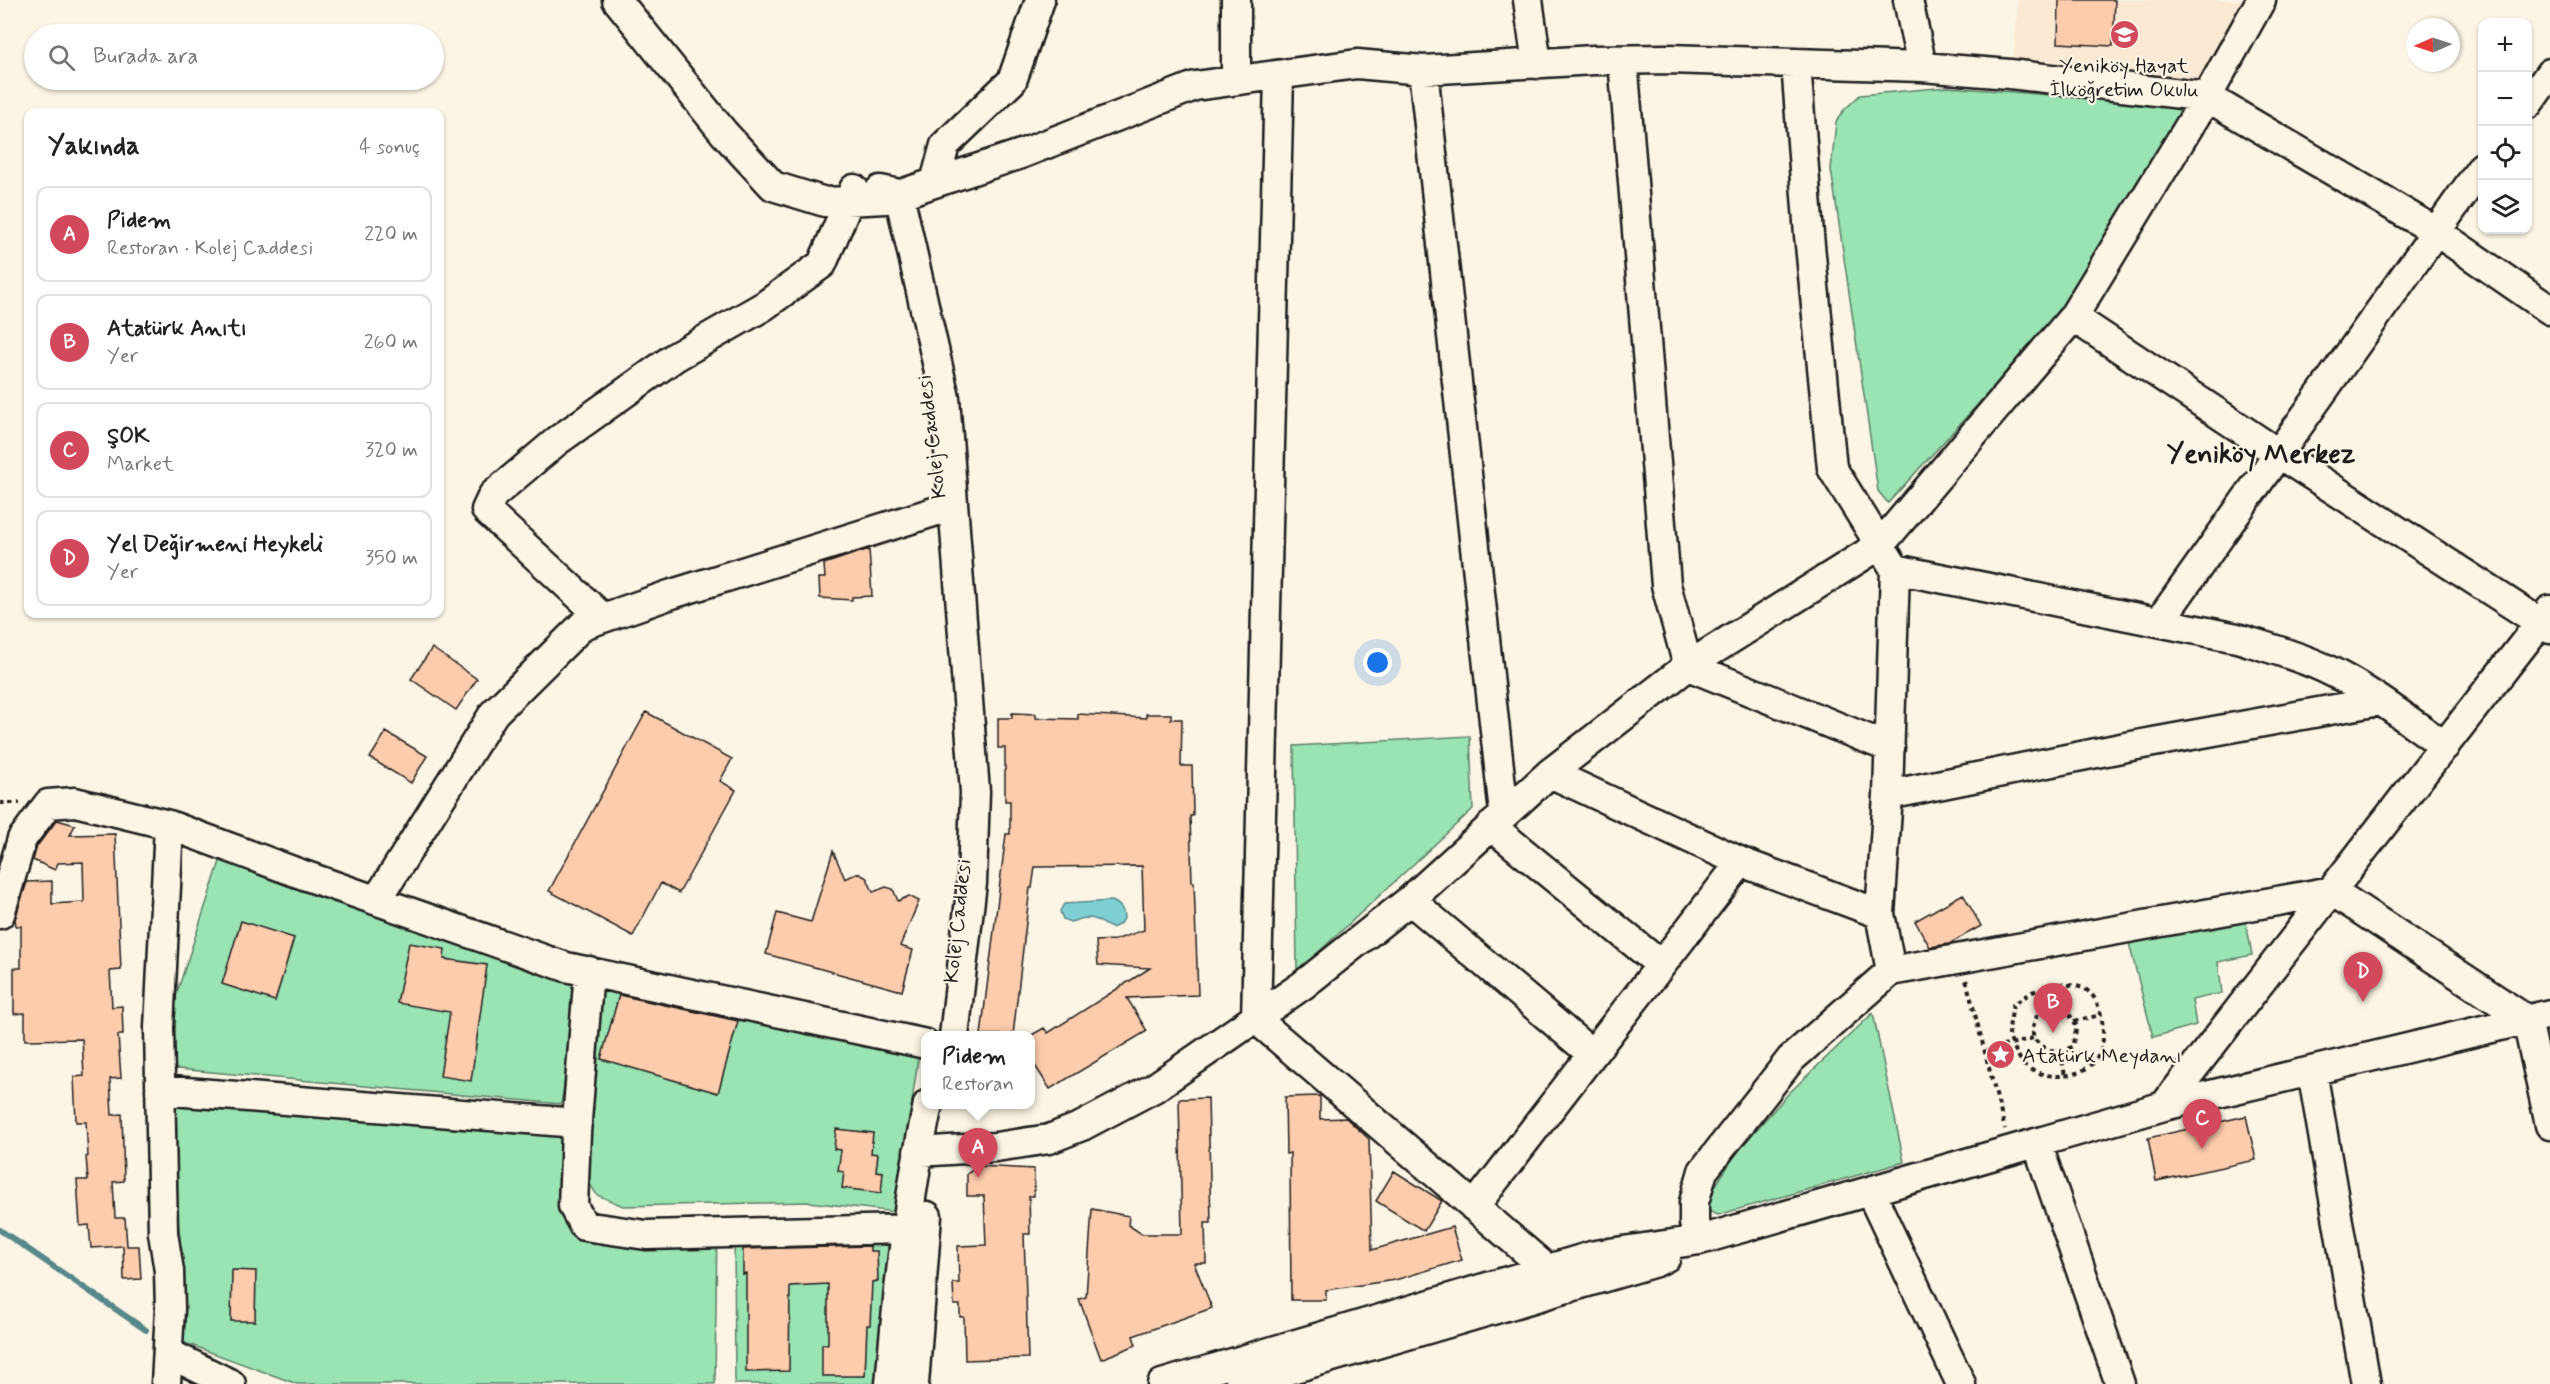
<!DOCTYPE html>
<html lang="tr">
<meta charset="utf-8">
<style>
body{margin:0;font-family:Mynerve,sans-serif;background:#f2f2f2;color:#222}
.controls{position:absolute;right:18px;top:18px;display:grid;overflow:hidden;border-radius:12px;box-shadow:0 2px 4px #0004}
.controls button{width:54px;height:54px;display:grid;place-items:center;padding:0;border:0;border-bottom:2px solid #e0e0e0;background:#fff;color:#222;font:30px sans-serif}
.compass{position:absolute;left:2406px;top:18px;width:54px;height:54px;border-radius:50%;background:#fff;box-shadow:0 2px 4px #0004;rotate:267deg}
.you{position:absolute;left:1378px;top:663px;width:21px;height:21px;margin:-15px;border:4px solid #fff;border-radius:50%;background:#1a73e8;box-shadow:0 0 0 9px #1a73e833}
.badge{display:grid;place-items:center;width:39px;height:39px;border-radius:50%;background:#d1495b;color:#fff;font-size:20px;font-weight:700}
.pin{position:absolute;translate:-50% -50px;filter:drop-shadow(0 2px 3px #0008)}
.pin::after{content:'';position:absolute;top:32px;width:21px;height:18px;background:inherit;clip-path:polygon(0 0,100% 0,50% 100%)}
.popup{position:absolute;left:921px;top:1031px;width:114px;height:78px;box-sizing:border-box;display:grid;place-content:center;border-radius:12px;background:#fff;filter:drop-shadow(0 2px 4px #0005);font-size:20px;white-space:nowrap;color:#767676}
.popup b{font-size:22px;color:#222}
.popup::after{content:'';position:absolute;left:50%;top:100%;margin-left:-12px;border:12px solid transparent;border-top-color:#fff}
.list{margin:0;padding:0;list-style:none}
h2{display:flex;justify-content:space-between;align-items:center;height:78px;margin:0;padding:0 24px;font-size:26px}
h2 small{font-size:20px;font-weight:400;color:#767676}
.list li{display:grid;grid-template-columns:39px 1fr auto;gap:18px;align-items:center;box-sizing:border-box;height:96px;margin:0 12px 12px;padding:0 12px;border:2px solid #e0e0e0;border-radius:12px}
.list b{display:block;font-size:22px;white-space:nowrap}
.list p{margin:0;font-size:20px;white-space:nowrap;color:#767676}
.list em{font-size:20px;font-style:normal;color:#767676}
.icon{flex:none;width:33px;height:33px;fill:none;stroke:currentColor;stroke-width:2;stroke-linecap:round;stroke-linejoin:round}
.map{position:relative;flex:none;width:2550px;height:1384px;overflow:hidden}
.search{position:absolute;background:#fff;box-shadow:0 2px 4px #0004;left:24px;top:24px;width:420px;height:66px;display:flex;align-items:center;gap:15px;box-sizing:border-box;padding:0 21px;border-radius:33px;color:#767676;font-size:22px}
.panel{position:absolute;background:#fff;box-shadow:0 2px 4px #0004;left:24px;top:108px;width:420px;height:510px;border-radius:12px}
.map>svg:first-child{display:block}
.built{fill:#fce9d4}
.green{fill:#9ae3b2;stroke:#5b8067;stroke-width:1.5}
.water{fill:#7ecfd3;stroke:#57878a;stroke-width:1.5}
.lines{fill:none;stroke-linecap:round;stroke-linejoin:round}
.stream{stroke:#57878a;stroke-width:6}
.building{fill:#fdccad;stroke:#1c1c1c;stroke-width:1.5}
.minor-casing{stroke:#1c1c1c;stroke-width:33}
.path{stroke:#1c1c1c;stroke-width:4;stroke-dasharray:4.5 4.5;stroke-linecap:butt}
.minor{stroke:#fcf5e5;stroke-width:28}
.labels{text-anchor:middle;stroke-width:4.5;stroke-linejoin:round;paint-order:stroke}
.poi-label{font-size:21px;fill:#1c1c1c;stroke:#fcf5e5}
.street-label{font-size:21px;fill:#1c1c1c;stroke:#fcf5e5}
.district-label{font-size:27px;font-weight:bold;fill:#1c1c1c;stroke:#fcf5e5}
</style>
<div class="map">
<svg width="2550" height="1384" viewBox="0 0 2550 1384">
<rect width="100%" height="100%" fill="#fcf5e5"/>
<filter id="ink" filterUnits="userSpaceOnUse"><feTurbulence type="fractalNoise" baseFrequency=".0167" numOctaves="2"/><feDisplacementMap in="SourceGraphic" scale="12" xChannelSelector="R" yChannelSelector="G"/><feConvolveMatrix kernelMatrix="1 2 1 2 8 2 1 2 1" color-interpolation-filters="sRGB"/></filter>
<g filter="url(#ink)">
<path class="built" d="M2018,0H2250L2202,90L2013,68Z"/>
<path class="green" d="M1948,87L2179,105L2189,113L2050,325L1888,503L1878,491L1831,169L1836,122L1843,111L1860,95Z
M1470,736L1473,809L1297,972L1294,746Z
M228,837L586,963L561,1104L167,1068L165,1029Z
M2245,916L2252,955L2218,962L2222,993L2192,1000L2196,1025L2153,1037L2129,943Z
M610,981L919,1053L896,1212L809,1202L623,1206L597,1195L585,1177L600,990Z
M1873,1013L1904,1162L1718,1215L1701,1208L1739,1149L1788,1094Z
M166,1097L569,1129L589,1221L624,1223L697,1218L717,1226L715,1384H297L180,1341L181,1250Z
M886,1230L891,1256L876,1384H735L734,1233Z"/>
<path class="water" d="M1112,901C1121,905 1124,910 1124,919C1110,936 1108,923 1094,919C1086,916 1078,920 1070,922L1063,919L1060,911L1064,904Z"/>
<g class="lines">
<path class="stream" d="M0,1230L146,1330"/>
</g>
<path class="building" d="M2059,0H2115L2113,46L2058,43Z
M869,549L872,596L852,597V600L820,598L819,578H825L824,564Z
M432,648L477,679L456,710L411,679Z
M646,712L732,759L720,781L736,790L679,893L661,883L633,936L549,891Z
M1012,713L1036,714V718L1078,719V714L1146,718V714H1171V719H1182L1181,766H1192L1193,816H1190L1192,882H1194L1198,995L1127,998L1147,1031L1050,1089L1030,1058V1036L1044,1028L1048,1033L1150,968L1098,965L1096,941L1115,940L1144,930L1142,866L1035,867L1032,888H1030L1013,1035H981L1006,834H1010V801H1005V748H998V718H1012Z
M386,732L427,756L411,783L370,758Z
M57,820L75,825L70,835L115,834L121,970L110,971L112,1007L122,1006L123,1035H118L121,1078L110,1079L112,1115L122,1114L124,1181L113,1182L115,1218H125L127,1246H139L141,1279L124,1280L123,1246L91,1248L89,1225L80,1226L77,1180H88L86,1157L88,1156L86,1122H76L74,1077L84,1076L82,1039L25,1040V1013L14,1014V968H21V926H16L15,919L27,882L52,881V904L84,902L83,862L58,863L55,870L33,860L37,846Z
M833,851L845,879L858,873L867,878L873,892L886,887L893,889L898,901L909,896L919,901L900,946L913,950L902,991L766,954L777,913L811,922Z
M1963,894L1981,926L1949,944L1930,947L1915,921Z
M241,921L294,938L275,1001L222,984Z
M409,943L445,949L444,959L487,965L471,1081L440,1076L450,1012L397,1003Z
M619,995L738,1021L718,1093L601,1059Z
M1320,1096V1119L1346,1118L1369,1139L1372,1250L1452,1227L1462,1260L1395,1280L1326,1290V1300H1291L1290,1153L1286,1154L1285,1097Z
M1208,1098L1211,1223H1205L1206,1263H1194L1212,1308L1133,1336L1136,1345L1101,1359L1079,1299L1086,1297L1092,1209L1129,1216L1128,1225L1142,1234H1182L1179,1099Z
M2246,1116L2256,1160L2156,1181L2148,1138Z
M836,1129L873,1133L871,1153L878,1154L876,1171L883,1172L881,1193L842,1188L844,1172L838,1171L841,1150L834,1149Z
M978,1166L1034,1169V1196H1029L1030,1234H1024L1028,1358L965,1360L964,1317H960V1305H954L953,1283H959L958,1246L986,1245L984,1196H967V1174Z
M1394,1171L1442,1201L1424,1231L1376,1201Z
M870,1246V1251H877L878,1281L872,1282L870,1325H867L865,1376H822V1344H828V1284L790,1286L789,1371L746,1372V1273L743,1274V1249Z
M232,1270L256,1271L255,1321H231Z"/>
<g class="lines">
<defs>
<path id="minor" d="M617,0L724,133L773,186L825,202L886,199L1021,154L1195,86L1357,64L1423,70L1594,60L1668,59L1922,67L2010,74L2207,97L2437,232L2550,310
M1528,0L1537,64
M1908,0L1922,67
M1623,60L1666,585L1688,666L1890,748
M1796,63L1809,235L1832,468L1895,569L1888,795L1880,914L1891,971
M1423,70L1504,813
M1279,75L1256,1019L1569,1288
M1236,80V0
M2528,104L2550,73
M935,182L945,145L1012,81L1040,0
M880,190L899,194L945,398L975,792L972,883L954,1036
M2073,317L2279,454L2550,629
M1895,569L2237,638C2266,647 2296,655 2324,668C2367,688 2406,719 2445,746
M603,618L486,510L493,495L557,441L675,357L764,306L822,264L854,189
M2159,622L2482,167
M1550,773L1741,862L1880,914
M1888,795L2126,747L2379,701
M1491,826L1661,965
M377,900L494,713L583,625L672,594L940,510
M1410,900L1592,1054
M0,914L22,839L48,804L75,802L169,825L298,873L566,967L926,1044
M589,971L576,1133L573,1206L584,1226L646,1235L906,1229
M2312,1071L2366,1384
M160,1090L577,1123
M2164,1106L2550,610
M2037,1143L2120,1384
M918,1152L996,1147L1049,1139L1082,1126L1154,1088L1303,985L1410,900L1550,773L1688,666L1880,545L2073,317L2207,97L2261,0
M1870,1191L1961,1384
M1474,1207L1741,862
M1700,1240L1694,1223V1202L1703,1171L1791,1059L1891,971L2332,891L2527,1020L2550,1125
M168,1353L231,1384
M166,1384L170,1309L169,1271L163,1233L159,1028L169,825
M890,1384C898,1290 908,1197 928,1104
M914,1384L927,1216
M1162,1384L1595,1255L1700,1240L2164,1106L2550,1014
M1240,1384L1656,1262L1666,1257"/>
</defs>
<use href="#minor" class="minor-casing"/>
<path class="path" d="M0,803H20
M1966,980L2005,1129
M2059,984C2082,986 2092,987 2100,1011C2103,1021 2105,1042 2100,1052C2090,1079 2045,1083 2024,1065C2022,1063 2019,1057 2017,1054C2014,1047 2009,1040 2009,1032C2009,1024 2012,1014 2013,1005L2032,992Z
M2045,988L2050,1011
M2053,1009L2067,1011L2077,1026L2072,1047C2055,1054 2046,1051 2033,1038V1027L2037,1016Z
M2074,1021L2101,1015
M1985,1051L2033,1038
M2061,1052L2065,1076"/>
<use href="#minor" class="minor"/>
</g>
</g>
<defs>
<symbol id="school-disc" viewBox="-11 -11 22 22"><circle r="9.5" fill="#d1495b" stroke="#fcf5e5"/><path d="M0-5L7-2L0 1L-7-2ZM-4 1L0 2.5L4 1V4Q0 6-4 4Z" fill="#fff"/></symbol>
<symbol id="sight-disc" viewBox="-11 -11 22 22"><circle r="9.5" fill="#d1495b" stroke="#fcf5e5"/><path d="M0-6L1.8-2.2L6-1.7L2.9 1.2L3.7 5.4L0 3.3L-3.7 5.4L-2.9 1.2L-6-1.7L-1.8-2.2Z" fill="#fff"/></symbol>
</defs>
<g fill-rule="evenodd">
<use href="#school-disc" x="2108" y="18" width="33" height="33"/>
<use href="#sight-disc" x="1984" y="1038" width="33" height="33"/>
</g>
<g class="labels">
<g class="poi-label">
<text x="2124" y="72">Yeniköy Hayat<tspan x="2124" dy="24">İlköğretim Okulu</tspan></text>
<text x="2022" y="1062" text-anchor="start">Atatürk Meydanı</text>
</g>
<g class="street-label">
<text transform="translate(931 437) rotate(-97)" y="7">Kolej Caddesi</text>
<text transform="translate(957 921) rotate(-84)" y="7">Kolej Caddesi</text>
</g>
<g class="district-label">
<text x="2261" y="462">Yeniköy Merkez</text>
</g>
</g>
</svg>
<div class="controls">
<button>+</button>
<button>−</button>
<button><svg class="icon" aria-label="locate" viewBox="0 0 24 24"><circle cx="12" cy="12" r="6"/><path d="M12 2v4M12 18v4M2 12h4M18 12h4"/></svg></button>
<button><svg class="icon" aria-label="layers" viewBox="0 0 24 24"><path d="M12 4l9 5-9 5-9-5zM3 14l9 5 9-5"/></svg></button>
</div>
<svg class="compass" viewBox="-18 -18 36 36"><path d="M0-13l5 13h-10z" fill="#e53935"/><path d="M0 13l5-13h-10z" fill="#767676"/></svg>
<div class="you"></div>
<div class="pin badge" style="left:978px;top:1178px">A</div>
<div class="popup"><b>Pidem</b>Restoran</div>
<div class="pin badge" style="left:2053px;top:1033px">B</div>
<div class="pin badge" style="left:2202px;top:1149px">C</div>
<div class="pin badge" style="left:2363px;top:1002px">D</div>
<div class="search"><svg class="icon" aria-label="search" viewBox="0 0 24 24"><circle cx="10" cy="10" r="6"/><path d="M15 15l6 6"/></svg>Burada ara</div>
<section class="panel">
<h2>Yakında<small>4 sonuç</small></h2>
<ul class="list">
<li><span class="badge">A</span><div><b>Pidem</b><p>Restoran · Kolej Caddesi</p></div><em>220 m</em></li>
<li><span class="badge">B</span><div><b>Atatürk Anıtı</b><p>Yer</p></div><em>260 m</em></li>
<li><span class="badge">C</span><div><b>ŞOK</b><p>Market</p></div><em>320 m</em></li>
<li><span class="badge">D</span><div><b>Yel Değirmeni Heykeli</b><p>Yer</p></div><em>350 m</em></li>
</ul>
</section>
</div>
